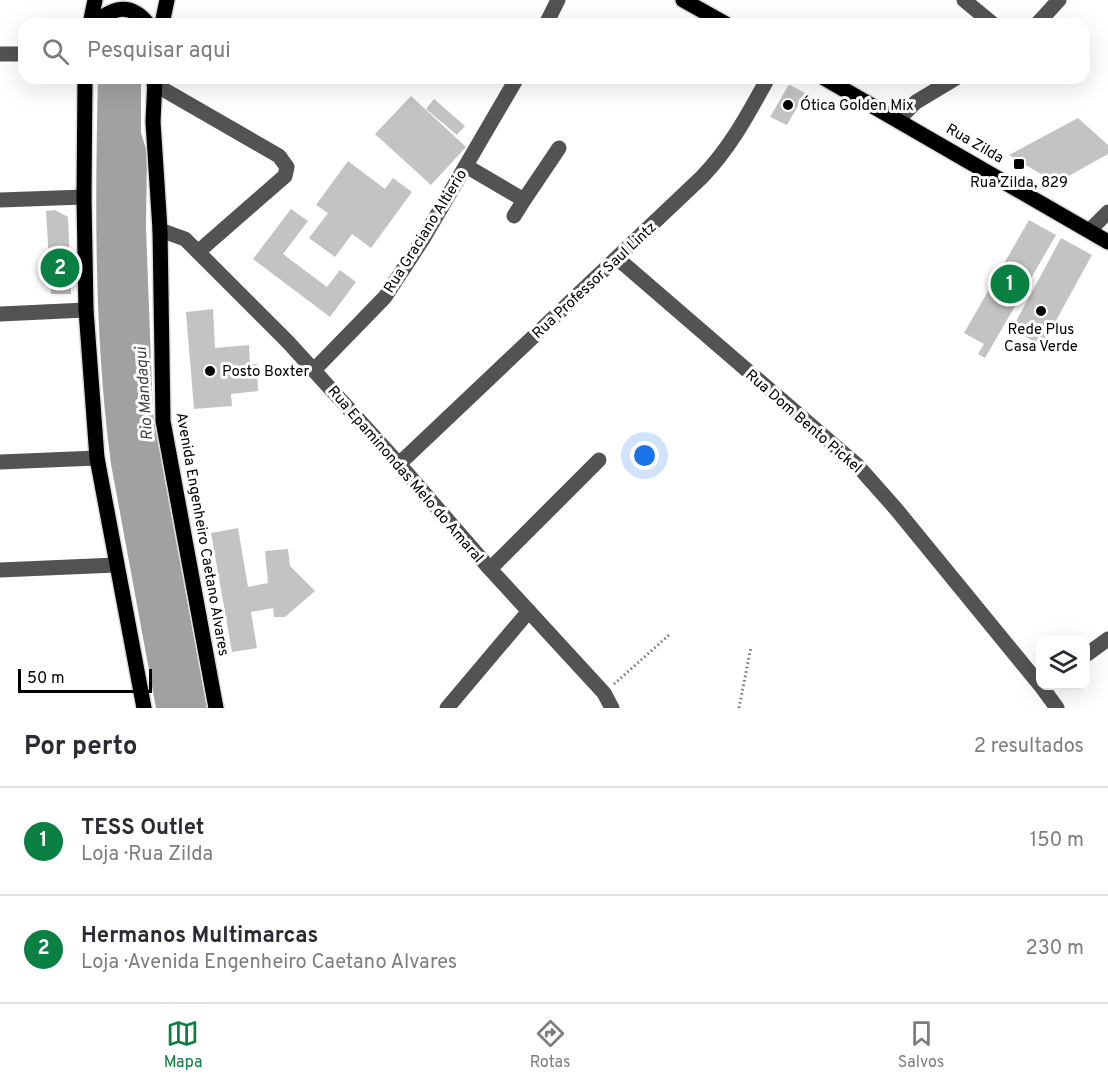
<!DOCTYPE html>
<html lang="pt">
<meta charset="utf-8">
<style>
body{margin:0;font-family:Overpass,sans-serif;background:#f2f2f3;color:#2b2b33}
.controls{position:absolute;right:18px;bottom:18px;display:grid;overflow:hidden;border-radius:12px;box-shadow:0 6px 24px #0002}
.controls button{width:54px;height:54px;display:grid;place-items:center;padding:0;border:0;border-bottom:2px solid #e1e1e2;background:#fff;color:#2b2b33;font:30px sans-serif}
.scale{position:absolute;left:18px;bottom:15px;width:134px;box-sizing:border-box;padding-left:6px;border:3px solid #000;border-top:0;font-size:16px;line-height:21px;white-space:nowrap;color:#000;-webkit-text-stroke:4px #fff;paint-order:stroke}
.you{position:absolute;left:645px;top:456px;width:21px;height:21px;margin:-15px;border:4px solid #fff;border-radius:50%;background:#1a73e8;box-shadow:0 0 0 9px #1a73e833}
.badge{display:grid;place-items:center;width:39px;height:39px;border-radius:50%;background:#0b8043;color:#fff;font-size:20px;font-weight:700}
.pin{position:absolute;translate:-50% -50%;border:3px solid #fff;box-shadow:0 2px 6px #0006}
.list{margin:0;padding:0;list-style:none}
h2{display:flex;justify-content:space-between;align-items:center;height:78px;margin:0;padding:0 24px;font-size:26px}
h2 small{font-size:20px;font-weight:400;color:#7c7c81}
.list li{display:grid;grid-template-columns:39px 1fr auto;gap:18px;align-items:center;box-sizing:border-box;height:108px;padding:0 24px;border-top:2px solid #e1e1e2}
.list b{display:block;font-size:22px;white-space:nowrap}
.list p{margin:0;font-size:20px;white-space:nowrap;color:#7c7c81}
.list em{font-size:20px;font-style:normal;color:#7c7c81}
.icon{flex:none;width:33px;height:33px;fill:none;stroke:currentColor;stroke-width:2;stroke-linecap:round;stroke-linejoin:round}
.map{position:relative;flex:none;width:1108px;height:708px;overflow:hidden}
.search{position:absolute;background:#fff;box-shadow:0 6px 24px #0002;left:18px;right:18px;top:18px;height:66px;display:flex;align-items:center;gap:15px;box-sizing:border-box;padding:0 21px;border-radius:18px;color:#7c7c81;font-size:22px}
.sheet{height:294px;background:#fff}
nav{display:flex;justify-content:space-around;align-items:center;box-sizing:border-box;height:84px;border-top:2px solid #e1e1e2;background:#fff;font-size:16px;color:#7c7c81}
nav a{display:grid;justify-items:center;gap:3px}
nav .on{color:#0b8043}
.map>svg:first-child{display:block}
.water{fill:#a1a1a1}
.building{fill:#c3c3c3}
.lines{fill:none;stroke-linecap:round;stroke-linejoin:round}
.major-casing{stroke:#dbdbdb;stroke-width:18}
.path{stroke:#757575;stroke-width:3;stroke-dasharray:1.5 3;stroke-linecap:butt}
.minor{stroke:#535353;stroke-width:15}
.major{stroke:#000;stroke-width:15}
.poi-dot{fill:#000;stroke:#fff;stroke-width:2}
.labels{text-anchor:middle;stroke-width:6;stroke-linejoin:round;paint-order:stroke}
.poi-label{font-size:15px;fill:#000;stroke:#fff;text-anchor:start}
.street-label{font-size:15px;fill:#000;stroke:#fff}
.water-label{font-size:16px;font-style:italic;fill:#424242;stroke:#fff}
</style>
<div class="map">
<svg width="1108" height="708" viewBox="0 0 1108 708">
<rect width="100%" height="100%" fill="#fff"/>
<path class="water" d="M98,78H141V133L147,152L146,228L153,415L207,708H156L111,464C94,336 95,206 98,78Z"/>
<path class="building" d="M790,85L805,93L787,125L770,117L788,86Z
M411,96L466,147L431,185L375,134Z
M434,99L465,126L457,135L426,109Z
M1078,118L1108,145V154L1056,183L1009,155Z
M348,161L385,189L393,178L412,192L371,248L352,234L335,257L309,238L328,213L316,205Z
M291,209L308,221L283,254L327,287L340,270L356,282L330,317L253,259Z
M55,210L68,217L71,294H51L46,211Z
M1029,220L1056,235L985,358L978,354L984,344L964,333Z
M1061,238L1092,255L1042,346L1012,329Z
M213,309L215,348L249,345L250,364H257L258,391L231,394L232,406L194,409L186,312Z
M238,528L248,587L268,583L265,551L288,549L290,566L315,591L285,617H274L273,608L251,612L257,648L232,652L211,533Z"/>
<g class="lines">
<defs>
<path id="major" d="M683,0L726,24
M90,24L95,0
M92,24C112,9 129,0 148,24
M162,24L167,0
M85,78L84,197L86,310L97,458L144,708
M155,78L153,122L160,230L163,421L216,708
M824,78L1108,242"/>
</defs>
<use href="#major" class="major-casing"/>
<path class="path" d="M614,684L669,635
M739,708L751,647"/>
<path class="minor" d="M964,0L993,24
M546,24L558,0
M1037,24L1059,0
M0,54H24
M154,84L279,156L287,167L285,176L198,252
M898,120L916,102L956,78
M466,166L524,200
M0,200L84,197
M514,216L524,200L559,148
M160,230L185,239L288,342L399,464L490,569L604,693L612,708
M1090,230L1108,212
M617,258L857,465L896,509L1040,685
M0,314L86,310
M314,370L385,297L423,239L517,78
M0,462L97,458
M399,464L702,177C731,147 748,114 768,78
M490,569L599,460
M0,570L116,565
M1086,655L1108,639
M1041,686L1057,708
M447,708L529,611"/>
<use href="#major" class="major"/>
</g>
<g class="poi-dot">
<circle cx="788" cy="105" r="6"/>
<rect x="1013" y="158" width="12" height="12" rx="3"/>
<circle cx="1041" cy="311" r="6"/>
<circle cx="210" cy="371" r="6"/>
</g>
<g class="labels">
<g class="poi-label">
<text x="800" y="110">Ótica Golden Mix</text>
<text x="1019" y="187" text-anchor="middle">Rua Zilda, 829</text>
<text x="1041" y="334" text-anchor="middle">Rede Plus<tspan x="1041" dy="17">Casa Verde</tspan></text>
<text x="222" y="376">Posto Boxter</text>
</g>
<g class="street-label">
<text transform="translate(975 143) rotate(30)" y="5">Rua Zilda</text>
<text transform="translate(425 231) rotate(-58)" y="5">Rua Graciano Altierio</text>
<text transform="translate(594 280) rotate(-43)" y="5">Rua Professor Saul Lintz</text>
<text transform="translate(804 421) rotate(41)" y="5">Rua Dom Bento Pickel</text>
<text transform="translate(406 474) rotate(49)" y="5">Rua Epaminondas Melo do Amaral</text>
<text transform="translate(203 534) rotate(80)" y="5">Avenida Engenheiro Caetano Alvares</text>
</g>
<g class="water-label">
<text transform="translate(143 394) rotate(-94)" y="6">Rio Mandaqui</text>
</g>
</g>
</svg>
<div class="controls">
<button><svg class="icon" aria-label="layers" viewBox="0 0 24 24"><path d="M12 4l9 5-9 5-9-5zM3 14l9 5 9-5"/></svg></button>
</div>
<div class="scale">50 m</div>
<div class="you"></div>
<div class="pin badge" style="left:1010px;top:284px">1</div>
<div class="pin badge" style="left:60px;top:268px">2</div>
<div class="search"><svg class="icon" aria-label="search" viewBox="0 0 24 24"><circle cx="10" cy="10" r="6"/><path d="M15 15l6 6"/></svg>Pesquisar aqui</div>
</div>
<section class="sheet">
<h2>Por perto<small>2 resultados</small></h2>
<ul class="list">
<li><span class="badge">1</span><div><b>TESS Outlet</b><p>Loja · Rua Zilda</p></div><em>150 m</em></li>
<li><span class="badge">2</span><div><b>Hermanos Multimarcas</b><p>Loja · Avenida Engenheiro Caetano Alvares</p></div><em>230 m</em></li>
</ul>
</section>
<nav>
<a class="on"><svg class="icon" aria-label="map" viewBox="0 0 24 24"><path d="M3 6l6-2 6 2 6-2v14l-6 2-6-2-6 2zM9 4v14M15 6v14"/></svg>Mapa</a>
<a><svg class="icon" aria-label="directions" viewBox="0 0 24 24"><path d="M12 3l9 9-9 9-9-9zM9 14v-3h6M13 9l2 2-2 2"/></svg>Rotas</a>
<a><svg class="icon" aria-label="saved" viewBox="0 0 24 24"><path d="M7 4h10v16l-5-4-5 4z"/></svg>Salvos</a>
</nav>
